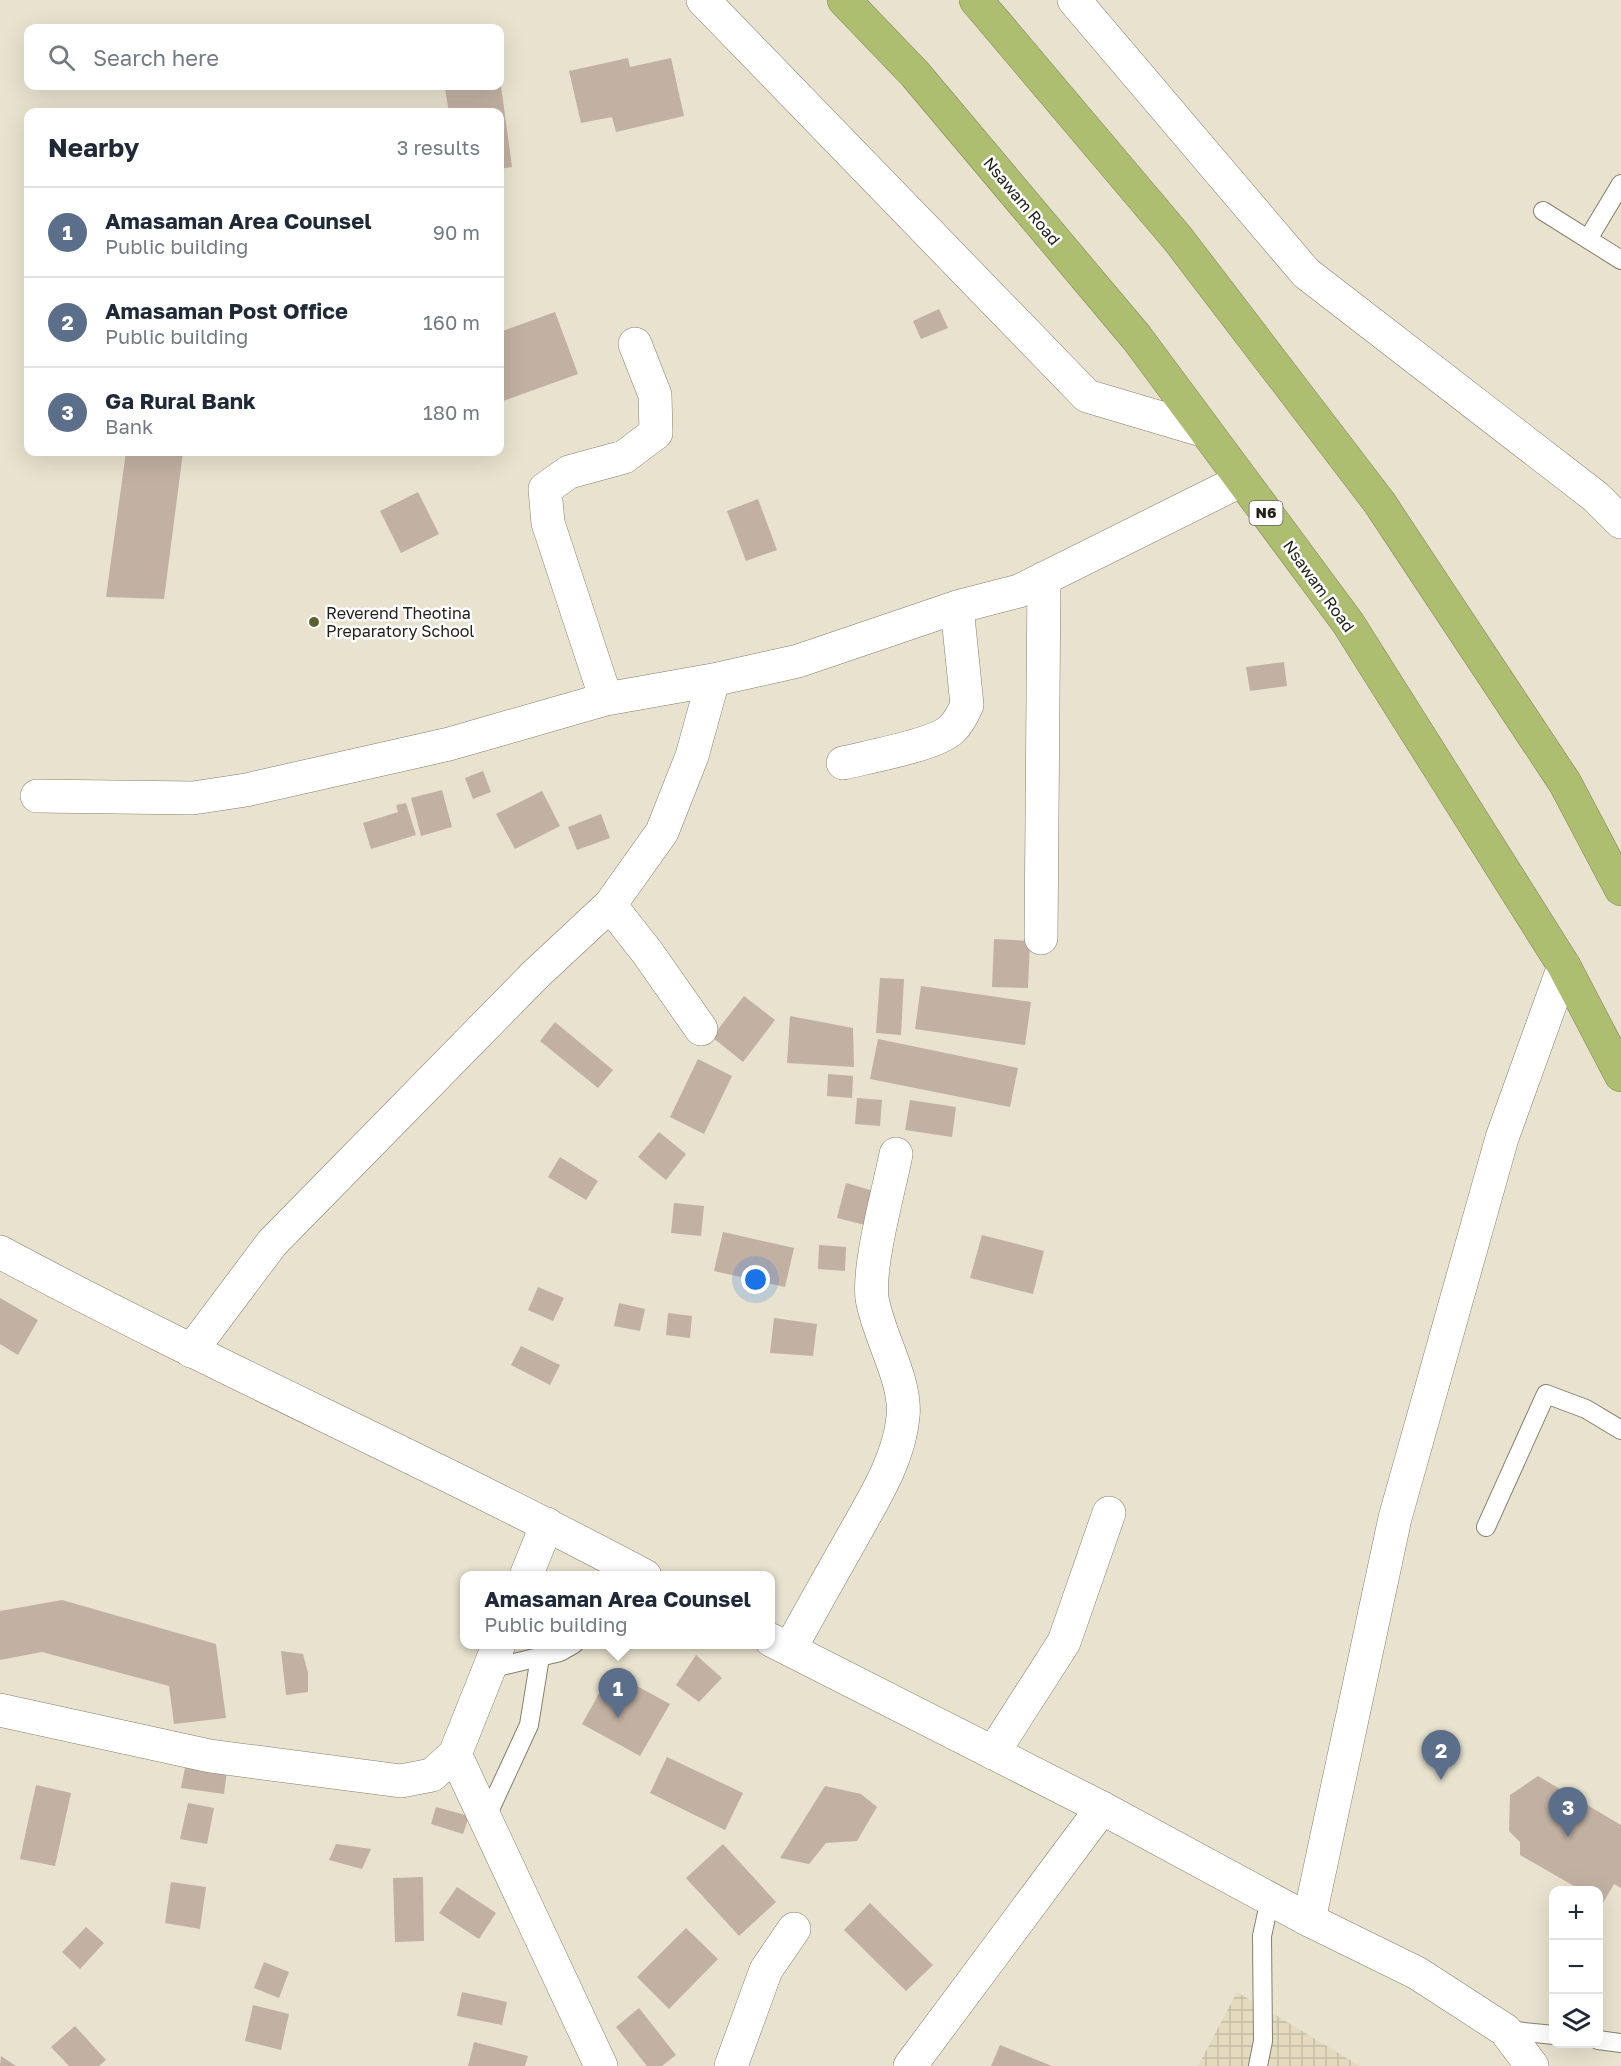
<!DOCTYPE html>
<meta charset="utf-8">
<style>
body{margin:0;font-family:"Golos Text",sans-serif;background:#f2f2f3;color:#1f2937}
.controls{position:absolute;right:18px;bottom:18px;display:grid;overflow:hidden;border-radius:12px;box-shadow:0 6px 24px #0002}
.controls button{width:54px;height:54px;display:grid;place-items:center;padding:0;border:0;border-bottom:2px solid #e0e1e3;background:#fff;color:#1f2937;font:30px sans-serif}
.you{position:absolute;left:756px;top:1280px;width:21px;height:21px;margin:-15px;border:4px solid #fff;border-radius:50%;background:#1a73e8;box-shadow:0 0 0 9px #1a73e833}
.badge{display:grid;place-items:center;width:39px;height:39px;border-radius:50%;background:#5c602e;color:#fff;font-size:20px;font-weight:700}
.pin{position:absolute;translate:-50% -50px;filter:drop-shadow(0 2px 3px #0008)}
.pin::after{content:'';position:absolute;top:32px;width:21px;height:18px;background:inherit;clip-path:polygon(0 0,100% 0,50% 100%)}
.popup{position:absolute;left:460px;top:1571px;width:315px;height:78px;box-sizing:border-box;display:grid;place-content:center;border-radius:12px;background:#fff;filter:drop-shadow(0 2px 4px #0005);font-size:20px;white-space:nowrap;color:#747a83}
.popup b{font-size:22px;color:#1f2937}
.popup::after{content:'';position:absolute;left:50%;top:100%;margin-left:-12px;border:12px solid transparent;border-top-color:#fff}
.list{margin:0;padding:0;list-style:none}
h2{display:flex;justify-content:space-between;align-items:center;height:78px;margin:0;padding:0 24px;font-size:26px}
h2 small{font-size:20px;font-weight:400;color:#747a83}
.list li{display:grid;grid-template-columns:39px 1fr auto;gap:18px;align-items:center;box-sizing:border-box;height:90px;padding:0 24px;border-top:2px solid #e0e1e3}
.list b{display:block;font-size:22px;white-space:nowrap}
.list p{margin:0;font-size:20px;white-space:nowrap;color:#747a83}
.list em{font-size:20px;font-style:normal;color:#747a83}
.icon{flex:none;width:33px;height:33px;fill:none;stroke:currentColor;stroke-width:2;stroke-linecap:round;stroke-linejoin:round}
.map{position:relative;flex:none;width:1621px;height:2066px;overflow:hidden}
.search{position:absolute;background:#fff;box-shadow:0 6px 24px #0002;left:24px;top:24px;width:480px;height:66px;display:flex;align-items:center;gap:15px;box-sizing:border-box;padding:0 21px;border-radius:12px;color:#747a83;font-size:22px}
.panel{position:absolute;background:#fff;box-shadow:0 6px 24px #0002;left:24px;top:108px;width:480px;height:348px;border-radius:12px}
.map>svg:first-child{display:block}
.industrial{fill:url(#industrial-grid)}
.building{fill:#c2b1a3}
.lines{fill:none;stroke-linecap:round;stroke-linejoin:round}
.lane-casing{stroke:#857f6c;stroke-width:20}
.street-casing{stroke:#857f6c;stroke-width:34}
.secondary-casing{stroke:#857f6c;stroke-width:34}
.highway-casing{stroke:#7d8752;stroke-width:34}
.lane{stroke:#fff;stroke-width:18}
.street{stroke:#fff;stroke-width:33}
.secondary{stroke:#fff;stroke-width:33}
.highway{stroke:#adbe71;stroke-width:33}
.poi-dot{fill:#5c602e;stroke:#fff;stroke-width:2}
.labels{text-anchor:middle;stroke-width:5;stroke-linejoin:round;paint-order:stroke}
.shield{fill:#fff;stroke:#65635e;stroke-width:1.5}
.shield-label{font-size:15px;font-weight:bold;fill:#232019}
.street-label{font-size:16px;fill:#232019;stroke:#fff}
.poi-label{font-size:16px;fill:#232019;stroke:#fff;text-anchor:start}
</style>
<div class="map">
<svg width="1621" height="2066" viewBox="0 0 1621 2066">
<defs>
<pattern id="industrial-grid" width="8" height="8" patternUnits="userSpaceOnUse" patternTransform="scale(1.5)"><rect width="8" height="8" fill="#e4dbbf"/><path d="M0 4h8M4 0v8" fill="none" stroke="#c3bca4"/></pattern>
</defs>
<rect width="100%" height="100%" fill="#e8e2ce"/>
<path class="industrial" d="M1237,1992L1360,2066H1198Z"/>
<path class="building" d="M628,58L630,67L671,58L684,116L616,132L612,117L581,123L569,71Z
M470,86H501L512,167L500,169V112H449L445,89Z
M939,309L948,328L921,339L913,321Z
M555,312L578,374L500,402V332Z
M126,452H183L164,599L106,597Z
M418,492L439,534L401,553L380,511Z
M758,499L777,550L746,561L727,511Z
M1284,662L1287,686L1250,691L1246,667Z
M483,771L491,792L473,799L465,778Z
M442,790L452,827L421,836L411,798Z
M542,791L560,826L515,849L496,814Z
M406,803L416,835L371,849L363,823L398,812L396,805Z
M601,814L610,838L577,850L568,827Z
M994,939L1030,941L1028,988L992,987Z
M880,978L904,979L901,1035L876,1033Z
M921,986L1031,1002L1025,1045L915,1029Z
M744,996L775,1020L743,1062L712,1037Z
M790,1016L853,1028L854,1067L787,1063Z
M555,1022L613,1070L598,1088L540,1041Z
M878,1039L1018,1068L1010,1107L870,1079Z
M698,1059L732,1076L704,1134L670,1117Z
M828,1074L853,1076L852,1098L827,1096Z
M857,1098L882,1100L880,1126L855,1124Z
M910,1100L956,1107L952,1137L905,1130Z
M659,1132L686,1154L666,1180L638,1157Z
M560,1157L598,1181L586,1200L548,1177Z
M846,1183L874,1191L865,1225L837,1218Z
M674,1203L704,1206L701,1236L671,1233Z
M723,1232L794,1248L785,1287L714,1271Z
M982,1235L1044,1251L1033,1294L970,1278Z
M819,1245L846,1247L845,1271L818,1269Z
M538,1287L564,1298L553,1321L528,1310Z
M0,1298L38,1320L18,1355L0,1344Z
M619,1303L645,1309L640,1331L614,1326Z
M668,1313L692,1316L690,1338L666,1335Z
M774,1318L817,1324L813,1356L770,1353Z
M521,1346L560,1365L550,1385L511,1365Z
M62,1600L216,1644L226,1718L174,1724L169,1686L42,1652L0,1660V1611Z
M281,1651L303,1654L308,1673V1692L286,1695Z
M696,1655L722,1678L699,1702L676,1685Z
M611,1672L670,1704L640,1756L582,1724Z
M187,1757L228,1763L224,1794L181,1788Z
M667,1757L743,1793L725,1830L650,1793Z
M1538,1776L1621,1825V1888L1614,1884L1603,1903L1598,1901V1890H1581L1520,1855V1842L1509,1831L1510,1795Z
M36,1785L71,1793L55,1866L20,1859Z
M825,1786L861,1794L877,1807L857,1841L826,1843L809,1864L780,1858Z
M188,1803L214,1808L207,1844L180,1839Z
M436,1807L469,1816L463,1834L431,1824Z
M336,1844L371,1849L362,1869L329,1860Z
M723,1844L776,1902L739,1936L686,1878Z
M423,1877L424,1941L395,1942L393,1878Z
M171,1882L206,1887L200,1929L165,1923Z
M457,1887L496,1913L479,1939L439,1913Z
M870,1903L933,1965L906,1991L844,1930Z
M86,1927L104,1943L80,1969L62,1952Z
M686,1928L718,1959L669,2009L637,1977Z
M264,1962L289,1972L279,1998L254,1988Z
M462,1992L507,2002L502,2025L457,2016Z
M253,2005L289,2014L281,2050L245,2041Z
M639,2008L676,2055L662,2066H647L616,2027Z
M75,2026L106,2060L99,2066H69L51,2047Z
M474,2042L528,2056L525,2066H468Z
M1000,2045L1052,2066H991Z
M1,2056L16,2066H0Z"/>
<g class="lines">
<defs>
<path id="lane" d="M1543,211L1621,260
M1588,239L1621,184
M1486,1527L1546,1394L1586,1409L1621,1430
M489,1669L560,1652L574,1644
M486,1818L529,1725L540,1657
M1505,2030L1554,2035
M1598,2040L1621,2043
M1258,2066L1263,2041L1262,1936L1270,1899"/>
<path id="street" d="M606,699L548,523L545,489L569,472L624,457L656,433L655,395L635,344
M843,763C867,757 936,745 952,729C958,723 963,714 967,705L957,607
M37,796L193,798L246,790L449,744L606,699L713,680L798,661L957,607L1019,591L1242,480
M610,905L647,952L701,1029
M1041,938L1044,578
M191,1351L272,1243L535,975L610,905L662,832L692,756L713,680
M526,1576L547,1524
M790,1649C810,1612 831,1575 852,1538C873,1500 899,1460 903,1417C907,1380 878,1336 872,1298C868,1264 889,1190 896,1154
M0,1710L210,1756L401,1781L432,1775L455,1754L499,1644
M993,1753L1064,1642L1109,1513
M455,1754L601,2066
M1309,1920L1395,1518L1502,1138L1564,966
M731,2066L766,1970L794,1929
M910,2066L1102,1808"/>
<path id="secondary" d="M703,0L1087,396L1205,431
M1074,0L1306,273L1596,497L1621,522
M0,1252C212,1366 433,1463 645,1576
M771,1640L1102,1808L1309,1920L1417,1973L1505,2030L1532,2066"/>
<path id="highway" d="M844,0L915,74L1137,338L1348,623L1564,966L1621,1075
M976,0L1178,239L1379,502L1565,783L1621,889"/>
</defs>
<use href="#lane" class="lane-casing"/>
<use href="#street" class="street-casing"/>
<use href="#secondary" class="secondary-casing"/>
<use href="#highway" class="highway-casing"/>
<use href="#lane" class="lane"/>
<use href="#street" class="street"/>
<use href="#secondary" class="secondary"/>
<use href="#highway" class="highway"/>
</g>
<circle class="poi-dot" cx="314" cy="622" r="6"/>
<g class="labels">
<rect class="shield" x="1249.5" y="501" width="33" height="24" rx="4.5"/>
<g class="shield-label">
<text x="1266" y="518">N6</text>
</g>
<g class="street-label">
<text transform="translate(1022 201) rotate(50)" y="6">Nsawam Road</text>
<text transform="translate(1319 586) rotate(54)" y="6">Nsawam Road</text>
</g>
<g class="poi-label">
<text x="326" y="619">Reverend Theotina<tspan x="326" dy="18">Preparatory School</tspan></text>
</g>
</g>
</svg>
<div class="controls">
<button>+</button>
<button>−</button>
<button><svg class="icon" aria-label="layers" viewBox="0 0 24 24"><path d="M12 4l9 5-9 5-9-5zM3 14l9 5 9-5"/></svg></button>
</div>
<div class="you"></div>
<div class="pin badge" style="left:618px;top:1718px;background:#5c6f8a">1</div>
<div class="popup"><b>Amasaman Area Counsel</b>Public building</div>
<div class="pin badge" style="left:1441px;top:1780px;background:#5c6f8a">2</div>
<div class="pin badge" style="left:1568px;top:1837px;background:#5c6f8a">3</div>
<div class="search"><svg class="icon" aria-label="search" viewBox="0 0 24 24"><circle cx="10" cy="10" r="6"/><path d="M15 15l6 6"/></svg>Search here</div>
<section class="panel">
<h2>Nearby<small>3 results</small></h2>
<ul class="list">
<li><span class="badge" style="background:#5c6f8a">1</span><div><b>Amasaman Area Counsel</b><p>Public building</p></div><em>90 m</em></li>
<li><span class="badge" style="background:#5c6f8a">2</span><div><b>Amasaman Post Office</b><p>Public building</p></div><em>160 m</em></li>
<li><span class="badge" style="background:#5c6f8a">3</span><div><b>Ga Rural Bank</b><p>Bank</p></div><em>180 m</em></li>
</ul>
</section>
</div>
